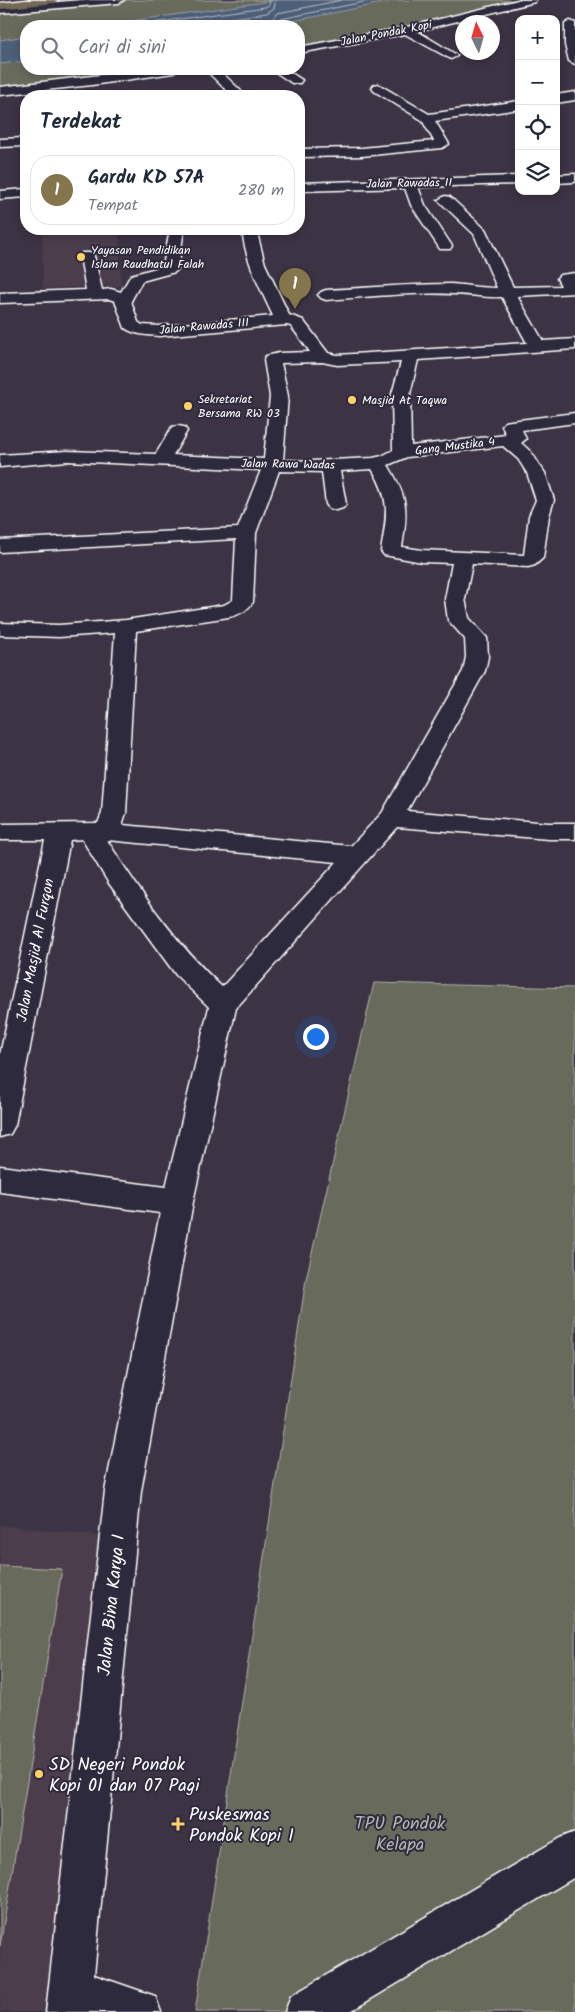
<!DOCTYPE html>
<html lang="id">
<meta charset="utf-8">
<style>
body{margin:0;font-family:Kalam,sans-serif;background:#f2f2f3;color:#1f2937}
.controls{position:absolute;right:15px;top:15px;display:grid;overflow:hidden;border-radius:10px;box-shadow:0 2px 8px #0003}
.controls button{width:45px;height:45px;display:grid;place-items:center;padding:0;border:0;border-bottom:1px solid #e0e1e3;background:#fff;color:#1f2937;font:25px sans-serif}
.compass{position:absolute;left:455px;top:15px;width:45px;height:45px;border-radius:50%;background:#fff;box-shadow:0 2px 8px #0003;rotate:355deg}
.you{position:absolute;left:315px;top:1036px;width:18px;height:18px;margin:-12px;border:4px solid #fff;border-radius:50%;background:#1a73e8;box-shadow:0 0 0 8px #1a73e833}
.badge{display:grid;place-items:center;width:32px;height:32px;border-radius:50%;background:#84754c;color:#fff;font-size:16px;font-weight:700}
.pin{position:absolute;translate:-50% -41px;filter:drop-shadow(0 1px 2px #0008)}
.pin::after{content:'';position:absolute;top:26px;width:18px;height:15px;background:inherit;clip-path:polygon(0 0,100% 0,50% 100%)}
.list{margin:0;padding:0;list-style:none}
h2{display:flex;justify-content:space-between;align-items:center;height:65px;margin:0;padding:0 20px;font-size:21px}
h2 small{font-size:16px;font-weight:400;color:#747a83}
.list li{display:grid;grid-template-columns:32px 1fr auto;gap:15px;align-items:center;box-sizing:border-box;height:70px;margin:0 10px 10px;padding:0 10px;border:1px solid #e0e1e3;border-radius:20px}
.list b{display:block;font-size:19px;white-space:nowrap}
.list p{margin:0;font-size:16px;white-space:nowrap;color:#747a83}
.list em{font-size:16px;font-style:normal;color:#747a83}
.icon{flex:none;width:28px;height:28px;fill:none;stroke:currentColor;stroke-width:2;stroke-linecap:round;stroke-linejoin:round}
.map{position:relative;flex:none;width:575px;height:2012px;overflow:hidden}
.search{position:absolute;background:#fff;box-shadow:0 2px 8px #0003;left:20px;top:20px;width:285px;height:55px;display:flex;align-items:center;gap:12px;box-sizing:border-box;padding:0 18px;border-radius:20px;color:#747a83;font-size:19px}
.panel{position:absolute;background:#fff;box-shadow:0 2px 8px #0003;left:20px;top:90px;width:285px;height:145px;border-radius:20px}
.map>svg:first-child{display:block}
.built{fill:#4b3e4c}
.green{fill:#686a5c;stroke:#b4b4ae}
.water{fill:#4e5e78;stroke:#959eae}
.lines{fill:none;stroke-linecap:round;stroke-linejoin:round}
.shore{stroke:#b8bfc9;stroke-width:1}
.minor-casing{stroke:#fff;stroke-width:3}
.major-casing{stroke:#fff;stroke-width:3}
.minor{fill:#2f2a3d;fill-rule:evenodd}
.major{fill:#756b55;fill-rule:evenodd}
.poi-dot{fill:#ffd166;stroke:#2f2a3d;stroke-width:2}
.labels{text-anchor:middle;stroke-width:4;stroke-linejoin:round;paint-order:stroke}
.far-street-label{font-size:12px;fill:#fff;stroke:#2f2a3d}
.far-poi-label{font-size:12px;fill:#fff;stroke:#2f2a3d;text-anchor:start}
.street-label{font-size:15px;fill:#fff;stroke:#2f2a3d}
.near-street-label{font-size:18px;fill:#fff;stroke:#2f2a3d}
.near-poi-label{font-size:18px;fill:#fff;stroke:#2f2a3d;text-anchor:start}
.near-park-label{font-size:18px;fill:#b4b4ae;stroke:#2f2a3d}
</style>
<div class="map">
<svg width="575" height="2012" viewBox="0 0 575 2012">
<rect width="100%" height="100%" fill="#3c3344"/>
<filter id="ink" filterUnits="userSpaceOnUse"><feTurbulence type="fractalNoise" baseFrequency=".02" numOctaves="2"/><feDisplacementMap in="SourceGraphic" scale="10" xChannelSelector="R" yChannelSelector="G"/><feConvolveMatrix kernelMatrix="1 2 1 2 8 2 1 2 1" color-interpolation-filters="sRGB"/></filter>
<g filter="url(#ink)">
<path class="built" d="M42,229H119L121,286L43,288Z
M0,1525L100,1536L54,2012H0Z"/>
<path class="green" d="M53,0H529L481,12L299,50V26H26V69H173L0,90V6Z
M374,983L575,988V2012H195L306,1279Z
M0,1566L62,1569L0,1946Z"/>
<path class="water" d="M279,0H397L268,26H96Z
M26,36V61L0,64V40Z"/>
<g class="lines">
<path class="shore" d="M131,26L265,7L269,5L270,0
M176,26L267,13L274,8L276,0
M270,26L272,19L278,13L342,0
M276,26L277,22L281,19L373,0"/>
<defs>
<path id="minor" d="M81,0H124L119,3L0,13V7Z
M518,0H536L535,2L417,31L455,54L457,56L451,59L405,34L299,53V47L407,27Z
M570,21L575,23V64L569,61L565,45V24Z
M151,69H179L173,73L92,85L0,95V87Z
M205,69H218L240,90L242,93L240,96H223L228,92Z
M271,69H285L302,80L300,83H292Z
M378,84L429,114L519,101V109L435,121L449,144L442,148L362,156L299,157V149L362,148L434,141L422,120L374,91L372,88L374,85Z
M575,92V100L556,103V95Z
M26,138V146L0,147V139Z
M575,174V182L556,183V175Z
M519,176V184L418,187L425,205L452,246L450,249H440L411,205L405,188L299,191V183Z
M26,189V197L0,199V191Z
M445,196L450,197L485,229L513,287L561,286L557,278L560,275L575,273V293L517,296L543,341L575,339V349L418,360L410,394L411,446L506,435L502,426L505,422L511,421L575,413V423L522,430L526,439L521,443L531,452L545,473L554,500L549,516L543,558L535,565L528,567L472,564L465,599L469,618L487,638L488,657L485,671L407,811L549,823H575V839H549L397,827L236,1008L193,1202L141,1491L94,1975L155,1996L161,2012H46L105,1491L160,1213L0,1192V1166L166,1187L209,1007L176,975L108,882L82,839L70,840L15,1125L10,1134L0,1137V1055L45,840H0V824L98,823L102,813L115,633L59,637L0,635V623L59,625L126,620L224,605L233,600L236,539L0,552V540L238,528L261,470L67,461L0,467V455L67,451L156,454L172,427L178,426L184,427L187,431L173,455L264,459L270,396L264,360L266,356L279,353L310,352L291,326L287,325L159,336C148,335 134,335 125,328L115,301L109,299L0,303V293L86,290L80,256L82,253H92L94,256L102,290L111,289L121,292L131,275L163,266L170,229H184L178,269L175,272L142,281L131,301L138,322L142,325L159,326L273,316C260,288 245,260 242,229H256L265,264L289,315L303,320L328,353L337,355L527,343L502,297C485,298 469,294 452,294C411,292 368,297 326,300L321,298L318,295L321,292L326,290C368,288 409,284 451,284C467,285 481,288 497,288L474,234L438,200ZM322,362L337,365L401,362L392,394L393,450L382,456L373,458L312,461L283,460L288,396L281,363ZM503,446L518,459L527,473L536,500L529,516L524,555L422,550L402,547C408,510 408,498 388,465L407,457ZM372,469C391,500 387,516 381,551L384,555L422,562L452,563L445,599L448,620L465,639L466,657L463,671L382,813L351,846L122,825L126,813L136,631L229,617C239,615 247,611 253,602L256,533L279,471L322,472L326,504L329,508L336,510L343,508L346,504L340,471ZM107,840L337,862L222,987C177,945 140,892 107,840Z
M575,1832V1877L349,2012H285L291,1996L560,1838Z"/>
<path id="major" d="M25,0H58L53,3L0,9V3Z"/>
</defs>
<use href="#minor" class="minor-casing"/>
<use href="#major" class="major-casing"/>
<use href="#minor" class="minor"/>
<use href="#major" class="major"/>
</g>
</g>
<g class="poi-dot">
<circle cx="81" cy="257" r="5"/>
<circle cx="352" cy="400" r="5"/>
<circle cx="188" cy="406" r="5"/>
<circle cx="39" cy="1774" r="5"/>
<path d="M175.5 1816.5h5v5h5v5h-5v5h-5v-5h-5v-5h5z"/>
</g>
<g class="labels">
<g class="far-street-label">
<text transform="translate(386 33) rotate(-11)" y="4">Jalan Pondak Kopi</text>
<text transform="translate(409 183) rotate(-1)" y="4">Jalan Rawadas II</text>
<text transform="translate(204 326) rotate(-5)" y="4">Jalan Rawadas III</text>
<text transform="translate(455 446) rotate(-7)" y="4">Gang Mustika 4</text>
<text transform="translate(288 464) rotate(1)" y="4">Jalan Rawa Wadas</text>
</g>
<g class="far-poi-label">
<text x="91" y="254">Yayasan Pendidikan<tspan x="91" dy="14">Islam Raudhatul Falah</tspan></text>
<text x="198" y="403">Sekretariat<tspan x="198" dy="14">Bersama RW 03</tspan></text>
<text x="362" y="404">Masjid At Taqwa</text>
</g>
<g class="street-label">
<text transform="translate(35 950) rotate(-79)" y="5">Jalan Masjid Al Furqon</text>
</g>
<g class="near-street-label">
<text transform="translate(111 1605) rotate(-84)" y="6">Jalan Bina Karya I</text>
</g>
<g class="near-poi-label">
<text x="49" y="1770">SD Negeri Pondok<tspan x="49" dy="21">Kopi 01 dan 07 Pagi</tspan></text>
<text x="189" y="1820">Puskesmas<tspan x="189" dy="21">Pondok Kopi I</tspan></text>
</g>
<g class="near-park-label">
<text x="400" y="1829">TPU Pondok<tspan x="400" dy="21">Kelapa</tspan></text>
</g>
</g>
</svg>
<div class="controls">
<button>+</button>
<button>−</button>
<button><svg class="icon" aria-label="locate" viewBox="0 0 24 24"><circle cx="12" cy="12" r="6"/><path d="M12 2v4M12 18v4M2 12h4M18 12h4"/></svg></button>
<button><svg class="icon" aria-label="layers" viewBox="0 0 24 24"><path d="M12 4l9 5-9 5-9-5zM3 14l9 5 9-5"/></svg></button>
</div>
<svg class="compass" viewBox="-18 -18 36 36"><path d="M0-13l5 13h-10z" fill="#e53935"/><path d="M0 13l5-13h-10z" fill="#747a83"/></svg>
<div class="you"></div>
<div class="pin badge" style="left:295px;top:309px">1</div>
<div class="search"><svg class="icon" aria-label="search" viewBox="0 0 24 24"><circle cx="10" cy="10" r="6"/><path d="M15 15l6 6"/></svg>Cari di sini</div>
<section class="panel">
<h2>Terdekat<small></small></h2>
<ul class="list">
<li><span class="badge">1</span><div><b>Gardu KD 57A</b><p>Tempat</p></div><em>280 m</em></li>
</ul>
</section>
</div>
